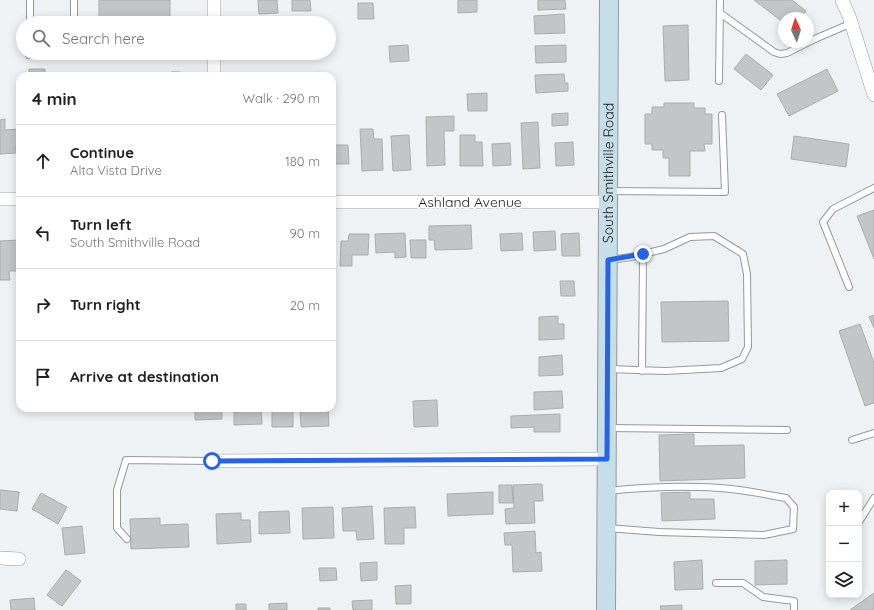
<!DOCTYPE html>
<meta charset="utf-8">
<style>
body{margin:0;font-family:Quicksand,sans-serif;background:#f2f2f2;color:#202124}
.controls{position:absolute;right:12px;bottom:12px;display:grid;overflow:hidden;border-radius:8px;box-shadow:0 2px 10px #0003}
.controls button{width:36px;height:36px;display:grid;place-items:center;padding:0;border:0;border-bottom:1px solid #e0e0e0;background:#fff;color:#202124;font:20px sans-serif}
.compass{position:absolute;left:778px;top:12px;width:36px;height:36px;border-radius:50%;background:#fff;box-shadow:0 2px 10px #0003;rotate:356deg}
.stop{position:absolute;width:12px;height:12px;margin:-9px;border:3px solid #2563eb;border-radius:50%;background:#fff}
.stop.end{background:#2563eb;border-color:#fff;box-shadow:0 1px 4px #0008}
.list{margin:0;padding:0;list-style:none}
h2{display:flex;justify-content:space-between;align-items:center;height:52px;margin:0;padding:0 16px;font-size:17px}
h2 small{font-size:13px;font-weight:400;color:#757577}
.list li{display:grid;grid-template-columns:26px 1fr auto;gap:12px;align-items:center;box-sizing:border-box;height:72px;padding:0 16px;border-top:1px solid #e0e0e0}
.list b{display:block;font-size:15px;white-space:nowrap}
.list p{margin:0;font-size:13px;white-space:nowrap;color:#757577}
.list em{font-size:13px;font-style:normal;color:#757577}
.icon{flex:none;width:22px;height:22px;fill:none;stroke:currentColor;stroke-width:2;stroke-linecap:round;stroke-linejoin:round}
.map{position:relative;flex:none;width:874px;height:610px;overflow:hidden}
.search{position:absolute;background:#fff;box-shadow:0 2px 10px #0003;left:16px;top:16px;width:320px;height:44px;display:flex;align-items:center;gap:10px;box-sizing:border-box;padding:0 14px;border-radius:22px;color:#757577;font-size:15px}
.panel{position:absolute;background:#fff;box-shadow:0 2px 10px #0003;left:16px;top:72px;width:320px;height:340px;border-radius:12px}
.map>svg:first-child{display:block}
.building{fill:#c2c6c7;stroke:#a9adae}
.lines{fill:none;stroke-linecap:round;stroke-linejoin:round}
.lane-casing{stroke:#95999a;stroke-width:8}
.street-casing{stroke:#95999a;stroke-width:14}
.secondary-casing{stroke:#95999a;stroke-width:20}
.lane{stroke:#fff;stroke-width:6}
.street{stroke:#fff;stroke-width:13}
.secondary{stroke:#c5dee8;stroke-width:18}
.route{stroke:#2563eb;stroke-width:5}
.labels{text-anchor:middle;stroke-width:3.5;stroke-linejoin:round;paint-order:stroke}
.street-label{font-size:14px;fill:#1b1c1d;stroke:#fff}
</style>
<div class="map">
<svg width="874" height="610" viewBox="0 0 874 610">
<rect width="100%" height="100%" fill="#eef2f4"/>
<path class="building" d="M99,0H170V23H99Z
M258,0H277L278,13L259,14Z
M292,0H310L311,11H292Z
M458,0H477V12L458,13Z
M538,0H565L566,9L538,10Z
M754,0H792L806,11L800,18H784V23Z
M358,3H373L374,19H358Z
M564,14L565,33L535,34L534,16Z
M267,20V23H243V21Z
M688,25L689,80L665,81L663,26Z
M408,45L409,61L390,62L389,46Z
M566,45V62L536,63L535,46Z
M100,53H163V57L100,58Z
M746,54L773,75L761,90L734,69Z
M29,69H45V76H29Z
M827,69L838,91L789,116L777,94Z
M171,72H180V76H172Z
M564,74L565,83H568V91L536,93L535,75Z
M487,93V111H468L467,94Z
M664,103H694V108H705V114H712V144H704L705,151H690V176H669V158H663V150H652V144H645V114H652V107H664Z
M568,113V125L552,126V114Z
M454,116V131H444L445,165L427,166L426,117Z
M5,119V130L20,129V145H16V153L0,154V120Z
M538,122L540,168L523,169L521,123Z
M360,129H373L374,139H382L383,170L362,171Z
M409,135L411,170L393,171L391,136Z
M460,135H475V142H482L483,166H460Z
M794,136L849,144L846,167L791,159Z
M573,142L574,165L556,166L555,143Z
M510,143L511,165L493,166L492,144Z
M332,145H348L349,164H332Z
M874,210V259L857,216Z
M471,225L472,249L435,250L434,240H429V226Z
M555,231L556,250L534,251L533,232Z
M405,233L406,257L395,258V252L376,253L375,234Z
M522,233L523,250L501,251L500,234Z
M579,233L580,256H562L561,234Z
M349,234H369L368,255H352V266H340L341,241H348Z
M332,237L333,260H332Z
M20,240V271H9L10,280H0V241Z
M410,240H426V258H411Z
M560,281H574L575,296H561Z
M728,301L729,341L662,342L661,302Z
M874,315V328L869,317Z
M558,316V324H564V339L539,340V317Z
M860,324L874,363V403L865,406L839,331Z
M562,355L563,375L539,376V357Z
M562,391L563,408L534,410V392Z
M437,400L438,426L414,427L413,401Z
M195,408H222V419L195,420Z
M239,408H261L262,424L234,425V412H239Z
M272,408H293V427H272Z
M300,408H328L329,426L301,427Z
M560,414V432H534V427L511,428V416Z
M694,434V446L744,445L745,478L660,481L659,435Z
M542,484L543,501H534L535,523L506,524L505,509L514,508L513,485Z
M499,485H512L513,503H499Z
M0,490L19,492L17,511L0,509Z
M493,492V514L448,516L447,494Z
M690,492V499H714L715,519L662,521L661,493Z
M41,493L67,507L58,524L32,509Z
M372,506L374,539L357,540L356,531H343L342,508Z
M333,507L334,538L303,539L302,508Z
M415,507L416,528H404V544H385L384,508Z
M289,511L290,533L259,534V512Z
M241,513V520H250L251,542L217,544L216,514Z
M160,518V525L188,524L189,547L131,549L130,519Z
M82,526L85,553L65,555L62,528Z
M535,531L536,553L541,552L542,571L513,572L512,545H505L504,533Z
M702,560L703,589L675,590L674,562Z
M787,560V584L755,585V561Z
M377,562V580L361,581L360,563Z
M319,568H336L337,580L320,581Z
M66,570L81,581L62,606L47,595Z
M411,585V604H396L395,586Z
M874,593V610H850Z
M34,598L35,610H11L10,600Z
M372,600V610H353L352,601Z
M287,603V610H269V604Z
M236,604H246V610H236Z
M682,605V610H661L660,606Z
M318,608H330V610H318Z"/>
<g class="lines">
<defs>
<path id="lane" d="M74,0V23
M720,13L774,52L780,54L787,53L817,38L852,23
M30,23V0
M74,53V55
M29,55V53
M719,81L720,0
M609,191L725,192L722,115
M849,287L823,222L833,209L874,188
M609,369L665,371L721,368L742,359L748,347L747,274L743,254L714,236L690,237L664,249L631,257L610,260
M642,371L643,254
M608,428L787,430
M852,440L874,433
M859,522L874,498
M607,528L659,532L764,535L793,529L794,507L786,498C768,495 750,491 731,489C691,485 648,487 608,491
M127,539L117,528V490L126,460L212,461
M716,583H743L763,597L794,601V610"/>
<path id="street" d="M842,0L849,16L874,95
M214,23V0
M214,76V53
M0,199H20
M332,202H608
M212,461L607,459
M0,558L19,559"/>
<g id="secondary">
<path id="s1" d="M606,610L609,0"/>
</g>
</defs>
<use href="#lane" class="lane-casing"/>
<use href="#street" class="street-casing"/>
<use href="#secondary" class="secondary-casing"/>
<use href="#lane" class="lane"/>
<use href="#street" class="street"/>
<use href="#secondary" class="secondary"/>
</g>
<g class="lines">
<path class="route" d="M212,461L607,459L608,260L643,254"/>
</g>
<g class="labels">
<g class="street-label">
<text dy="5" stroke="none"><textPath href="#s1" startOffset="437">South Smithville Road</textPath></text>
<text x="470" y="207">Ashland Avenue</text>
</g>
</g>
</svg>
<div class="controls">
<button>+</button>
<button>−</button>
<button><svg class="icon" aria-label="layers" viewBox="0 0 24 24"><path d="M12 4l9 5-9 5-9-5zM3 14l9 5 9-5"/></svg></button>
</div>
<svg class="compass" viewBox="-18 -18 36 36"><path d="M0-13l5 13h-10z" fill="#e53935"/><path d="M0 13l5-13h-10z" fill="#757577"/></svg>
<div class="stop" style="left:212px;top:461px"></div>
<div class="stop end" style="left:643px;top:254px"></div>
<div class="search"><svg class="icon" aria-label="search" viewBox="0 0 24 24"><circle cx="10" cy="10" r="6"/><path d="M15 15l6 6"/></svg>Search here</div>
<section class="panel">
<h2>4 min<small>Walk · 290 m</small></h2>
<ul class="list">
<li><svg class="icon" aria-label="ahead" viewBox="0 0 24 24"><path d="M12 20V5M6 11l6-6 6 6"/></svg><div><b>Continue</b><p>Alta Vista Drive</p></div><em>180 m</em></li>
<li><svg class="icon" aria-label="left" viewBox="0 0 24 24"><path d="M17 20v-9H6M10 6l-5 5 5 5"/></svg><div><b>Turn left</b><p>South Smithville Road</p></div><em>90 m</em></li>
<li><svg class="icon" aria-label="right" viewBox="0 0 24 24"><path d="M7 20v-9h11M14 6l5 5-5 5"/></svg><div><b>Turn right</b></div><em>20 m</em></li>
<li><svg class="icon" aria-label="arrive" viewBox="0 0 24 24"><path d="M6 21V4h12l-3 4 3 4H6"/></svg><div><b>Arrive at destination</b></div></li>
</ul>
</section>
</div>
